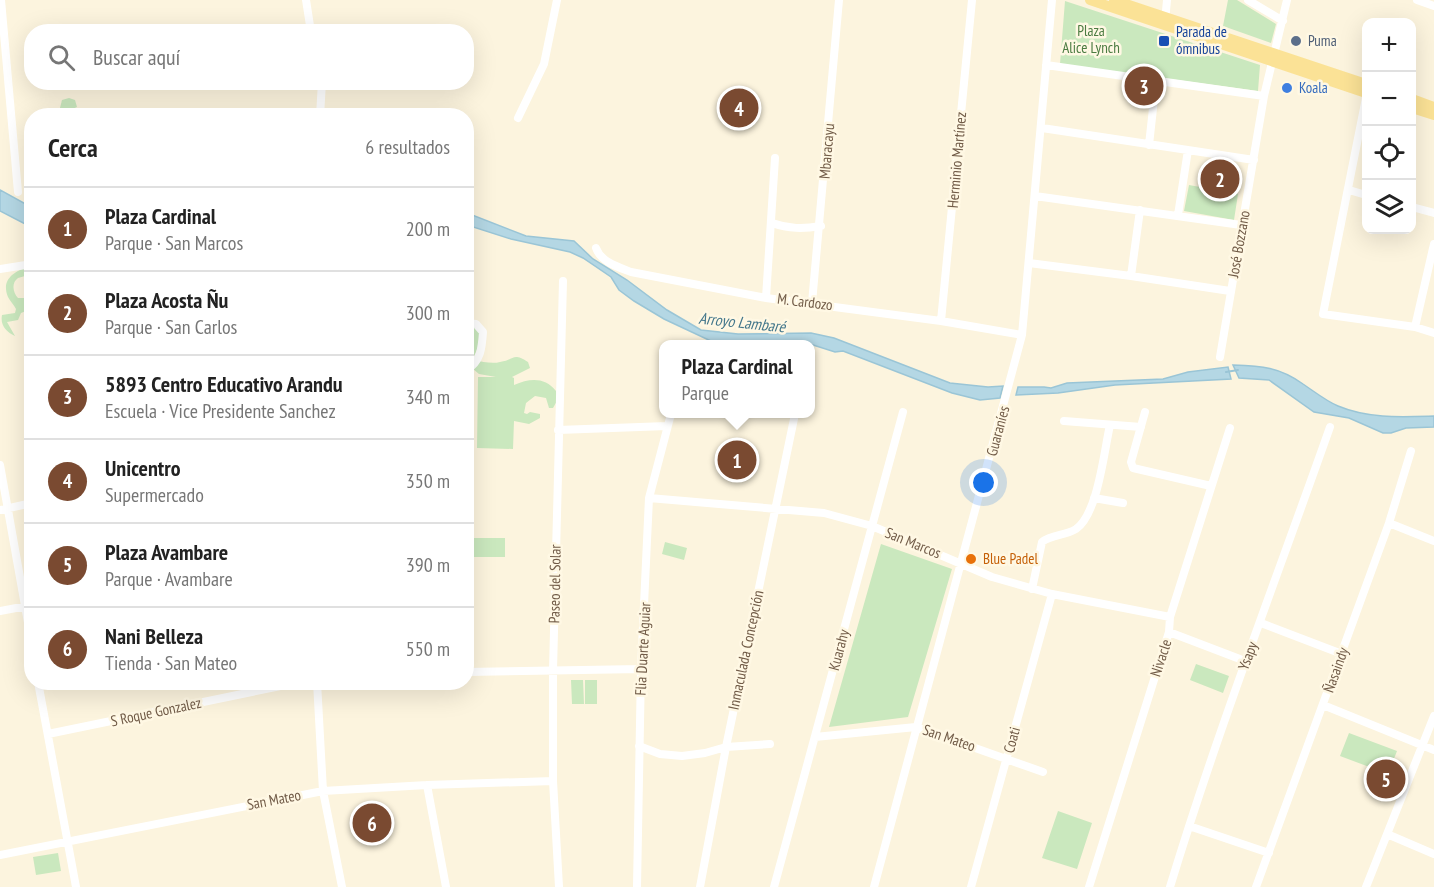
<!DOCTYPE html>
<html lang="es">
<meta charset="utf-8">
<style>
body{margin:0;font-family:"PT Sans Narrow",sans-serif;background:#f6f6f6;color:#222}
.controls{position:absolute;right:18px;top:18px;display:grid;overflow:hidden;border-radius:12px;box-shadow:0 6px 24px #0002}
.controls button{width:54px;height:54px;display:grid;place-items:center;padding:0;border:0;border-bottom:2px solid #e0e0e0;background:#fff;color:#222;font:30px sans-serif}
.you{position:absolute;left:984px;top:483px;width:21px;height:21px;margin:-15px;border:4px solid #fff;border-radius:50%;background:#1a73e8;box-shadow:0 0 0 9px #1a73e833}
.badge{display:grid;place-items:center;width:39px;height:39px;border-radius:50%;background:#7a4a31;color:#fff;font-size:20px;font-weight:700}
.pin{position:absolute;translate:-50% -50%;border:3px solid #fff;box-shadow:0 2px 6px #0006}
.popup{position:absolute;left:659px;top:340px;width:156px;height:78px;box-sizing:border-box;display:grid;place-content:center;border-radius:12px;background:#fff;filter:drop-shadow(0 2px 4px #0005);font-size:20px;white-space:nowrap;color:#767676}
.popup b{font-size:22px;color:#222}
.popup::after{content:'';position:absolute;left:50%;top:100%;margin-left:-12px;border:12px solid transparent;border-top-color:#fff}
.list{margin:0;padding:0;list-style:none}
h2{display:flex;justify-content:space-between;align-items:center;height:78px;margin:0;padding:0 24px;font-size:26px}
h2 small{font-size:20px;font-weight:400;color:#767676}
.list li{display:grid;grid-template-columns:39px 1fr auto;gap:18px;align-items:center;box-sizing:border-box;height:84px;padding:0 24px;border-top:2px solid #e0e0e0}
.list b{display:block;font-size:22px;white-space:nowrap}
.list p{margin:0;font-size:20px;white-space:nowrap;color:#767676}
.list em{font-size:20px;font-style:normal;color:#767676}
.icon{flex:none;width:33px;height:33px;fill:none;stroke:currentColor;stroke-width:2;stroke-linecap:round;stroke-linejoin:round}
.map{position:relative;flex:none;width:1434px;height:887px;overflow:hidden}
.search{position:absolute;background:#fff;box-shadow:0 6px 24px #0002;left:24px;top:24px;width:450px;height:66px;display:flex;align-items:center;gap:15px;box-sizing:border-box;padding:0 21px;border-radius:24px;color:#767676;font-size:22px}
.panel{position:absolute;background:#fff;box-shadow:0 6px 24px #0002;left:24px;top:108px;width:450px;height:582px;border-radius:24px}
.map>svg:first-child{display:block}
.green{fill:#cae8be}
.water{fill:#b4d7e4;stroke:#9ac5d6;stroke-width:1.5}
.lines{fill:none;stroke-linecap:round;stroke-linejoin:round}
.stream{stroke:#9ac5d6;stroke-width:2}
.minor{stroke:#fff;stroke-width:8}
.major{stroke:#fbe296;stroke-width:10}
.transit-dot{fill:#1a4fb4;stroke:#fff8e4;stroke-width:2}
.service-dot{fill:#5c6f8a;stroke:#fff8e4;stroke-width:2}
.shop-dot{fill:#3f7fe0;stroke:#fff8e4;stroke-width:2}
.food-dot{fill:#e8710a;stroke:#fff8e4;stroke-width:2}
.labels{text-anchor:middle;stroke-width:5;stroke-linejoin:round;paint-order:stroke}
.park-label{font-size:15px;fill:#4c7c42;stroke:#fff8e4}
.transit-label{font-size:15px;fill:#164399;stroke:#fff8e4;text-anchor:start}
.service-label{font-size:15px;fill:#4e5e75;stroke:#fff8e4;text-anchor:start}
.shop-label{font-size:15px;fill:#366cbe;stroke:#fff8e4;text-anchor:start}
.street-label{font-size:15px;fill:#715b47;stroke:#fff8e4}
.food-label{font-size:15px;fill:#c56008;stroke:#fff8e4;text-anchor:start}
.water-label{font-size:16px;font-style:italic;fill:#44778b;stroke:#fff8e4}
</style>
<div class="map">
<svg width="1434" height="887" viewBox="0 0 1434 887">
<rect width="100%" height="100%" fill="#fcf4de"/>
<path class="green" d="M1228,0H1237L1276,24L1271,43L1223,26Z
M1065,1L1260,65L1258,91L1060,64Z
M69,98L75,100L77,107L70,110L60,108L62,100Z
M1189,185L1238,194L1234,220L1184,211Z
M31,266V277L25,276L18,278C11,283 13,293 18,298H28L32,292L31,309L21,313L18,320L7,322L15,336C6,332 0,325 2,315L15,313L16,309C14,305 10,301 8,297C0,278 17,270 31,266Z
M471,325L481,330L478,347L474,357L475,360C482,362 493,364 500,362C515,360 512,352 528,362L530,368L512,377L514,378V385C530,378 545,377 556,391L557,401L553,408H549L546,398L535,396L526,403L524,413L527,414L530,412L540,414V418L529,424L514,421L513,449L477,448L478,377H496L479,374L473,369L467,368V327Z
M473,538H505V557H473Z
M665,542L687,548L684,560L662,554Z
M881,544L952,569L908,717L829,727Z
M1196,664L1229,676L1223,693L1190,680Z
M571,680H583L584,704H572Z
M585,680H597V704H585Z
M1349,733L1397,751L1388,774L1340,756Z
M1058,811L1092,823L1077,869L1042,858Z
M58,853L61,871L36,875L33,857Z"/>
<path class="water" d="M0,190L31,207V227L0,211Z
M467,213L526,236L574,241L593,259L627,280L667,310L701,330L738,334L811,333L834,338L950,383L988,387L1003,386L1000,398L980,400L952,393L843,351L835,352L810,344L772,341L727,344L713,342L664,319L634,301L619,290L611,277L583,258L570,252L511,239L467,225Z
M1233,365C1262,366 1279,367 1303,384C1315,392 1326,401 1338,406C1369,419 1402,417 1434,416V427L1406,428L1391,433H1383L1349,418L1314,412L1269,380L1239,378Z
M1228,367L1231,379L1115,385L1058,393L1016,395L1018,387H1044L1051,388L1067,383L1163,379L1188,372Z"/>
<g class="lines">
<path class="stream" d="M1226,372L1238,370"/>
<path class="minor" d="M1,0L18,192
M306,0L311,32
M1248,0L1283,21
M1417,0L1434,6
M1165,22L1167,0
M1046,65L1264,96
M1366,98L1323,314L1415,327L1434,333
M320,116L322,82
M518,118L544,64L557,0
M1042,128L1254,160
M1149,145L1156,81
M1349,190L1366,195
M1035,196L1241,225
M1412,207L1434,213
M1178,215L1188,150
M772,223C789,229 803,229 821,226
M596,248C601,262 618,267 631,272L766,298L941,321L1022,335
M1029,263L1131,276L1230,291
M0,269L32,264
M1131,276L1140,210
M766,298L775,158
M812,303L839,0
M941,321L972,0
M466,323L476,324L483,332C482,347 481,362 466,370
M1415,327L1434,244
M1220,357L1264,96L1287,0
M1145,412L1131,462L1133,468L1211,486
M1064,421L1141,427
M558,430L667,426
M0,465L32,645
M649,498L824,513L872,526L992,577L1052,594L1170,617
M1094,498L1123,503
M0,510L32,503
M1389,523L1434,541
M1032,589L1042,542C1052,534 1065,536 1076,529C1098,514 1104,451 1110,425
M0,611L32,605
M1261,623L1342,654
M1169,632L1245,661
M466,672L641,669
M38,682L76,887
M317,682L323,791L342,887
M1323,705L1434,750
M48,734L300,682
M815,737L916,727L1043,772
M639,746L660,754L682,756L705,753L726,747L770,744
M427,785L446,887
M1189,826L1269,853
M1387,834L1434,854
M0,855L323,791L427,785L553,781
M559,887L553,781V670L563,281
M637,887L641,669L649,498L671,414
M700,887L726,747L795,414
M774,887L903,412
M874,887L1022,335L1052,0
M971,887L1052,594
M1089,887L1169,632L1170,617L1230,428
M1170,887C1217,732 1276,580 1330,427
M1256,887L1389,523L1411,451
M1366,887L1434,716"/>
<path class="major" d="M1090,0L1366,93
M1114,0L1366,84
M1412,99L1434,107
M1412,108L1434,115"/>
</g>
<rect class="transit-dot" x="1158" y="35" width="12" height="12" rx="3"/>
<circle class="service-dot" cx="1296" cy="41" r="6"/>
<circle class="shop-dot" cx="1287" cy="88" r="6"/>
<circle class="food-dot" cx="971" cy="559" r="6"/>
<g class="labels">
<g class="park-label">
<text x="1091" y="36">Plaza<tspan x="1091" dy="17">Alice Lynch</tspan></text>
</g>
<g class="transit-label">
<text x="1176" y="37">Parada de<tspan x="1176" dy="17">ómnibus</tspan></text>
</g>
<g class="service-label">
<text x="1308" y="46">Puma</text>
</g>
<g class="shop-label">
<text x="1299" y="93">Koala</text>
</g>
<g class="street-label">
<text transform="translate(827 151) rotate(-85)" y="5">Mbaracayu</text>
<text transform="translate(957 160) rotate(-85)" y="5">Herminio Martínez</text>
<text transform="translate(1239 244) rotate(-80)" y="5">José Bozzano</text>
<text transform="translate(805 302) rotate(7)" y="5">M. Cardozo</text>
<text transform="translate(998 431) rotate(-75)" y="5">Guaraníes</text>
<text transform="translate(913 543) rotate(22)" y="5">San Marcos</text>
<text transform="translate(555 584) rotate(-89)" y="5">Paseo del Solar</text>
<text transform="translate(643 649) rotate(-87)" y="5">Flia Duarte Aguiar</text>
<text transform="translate(746 650) rotate(-78)" y="5">Inmaculada Concepción</text>
<text transform="translate(839 650) rotate(-75)" y="5">Kuarahy</text>
<text transform="translate(1248 656) rotate(-69)" y="5">Ysapy</text>
<text transform="translate(1161 658) rotate(-72)" y="5">Nivacle</text>
<text transform="translate(1336 670) rotate(-70)" y="5">Ñasaindy</text>
<text transform="translate(156 712) rotate(-12)" y="5">S Roque Gonzalez</text>
<text transform="translate(949 738) rotate(19)" y="5">San Mateo</text>
<text transform="translate(1012 740) rotate(-75)" y="5">Coati</text>
<text transform="translate(274 800) rotate(-11)" y="5">San Mateo</text>
</g>
<g class="food-label">
<text x="983" y="564">Blue Padel</text>
</g>
<g class="water-label">
<text transform="translate(742 322) rotate(6)" y="6">Arroyo Lambaré</text>
</g>
</g>
</svg>
<div class="controls">
<button>+</button>
<button>−</button>
<button><svg class="icon" aria-label="locate" viewBox="0 0 24 24"><circle cx="12" cy="12" r="6"/><path d="M12 2v4M12 18v4M2 12h4M18 12h4"/></svg></button>
<button><svg class="icon" aria-label="layers" viewBox="0 0 24 24"><path d="M12 4l9 5-9 5-9-5zM3 14l9 5 9-5"/></svg></button>
</div>
<div class="you"></div>
<div class="pin badge" style="left:737px;top:460px">1</div>
<div class="popup"><b>Plaza Cardinal</b>Parque</div>
<div class="pin badge" style="left:1220px;top:179px">2</div>
<div class="pin badge" style="left:1144px;top:86px">3</div>
<div class="pin badge" style="left:739px;top:108px">4</div>
<div class="pin badge" style="left:1386px;top:779px">5</div>
<div class="pin badge" style="left:372px;top:823px">6</div>
<div class="search"><svg class="icon" aria-label="search" viewBox="0 0 24 24"><circle cx="10" cy="10" r="6"/><path d="M15 15l6 6"/></svg>Buscar aquí</div>
<section class="panel">
<h2>Cerca<small>6 resultados</small></h2>
<ul class="list">
<li><span class="badge">1</span><div><b>Plaza Cardinal</b><p>Parque · San Marcos</p></div><em>200 m</em></li>
<li><span class="badge">2</span><div><b>Plaza Acosta Ñu</b><p>Parque · San Carlos</p></div><em>300 m</em></li>
<li><span class="badge">3</span><div><b>5893 Centro Educativo Arandu</b><p>Escuela · Vice Presidente Sanchez</p></div><em>340 m</em></li>
<li><span class="badge">4</span><div><b>Unicentro</b><p>Supermercado</p></div><em>350 m</em></li>
<li><span class="badge">5</span><div><b>Plaza Avambare</b><p>Parque · Avambare</p></div><em>390 m</em></li>
<li><span class="badge">6</span><div><b>Nani Belleza</b><p>Tienda · San Mateo</p></div><em>550 m</em></li>
</ul>
</section>
</div>
